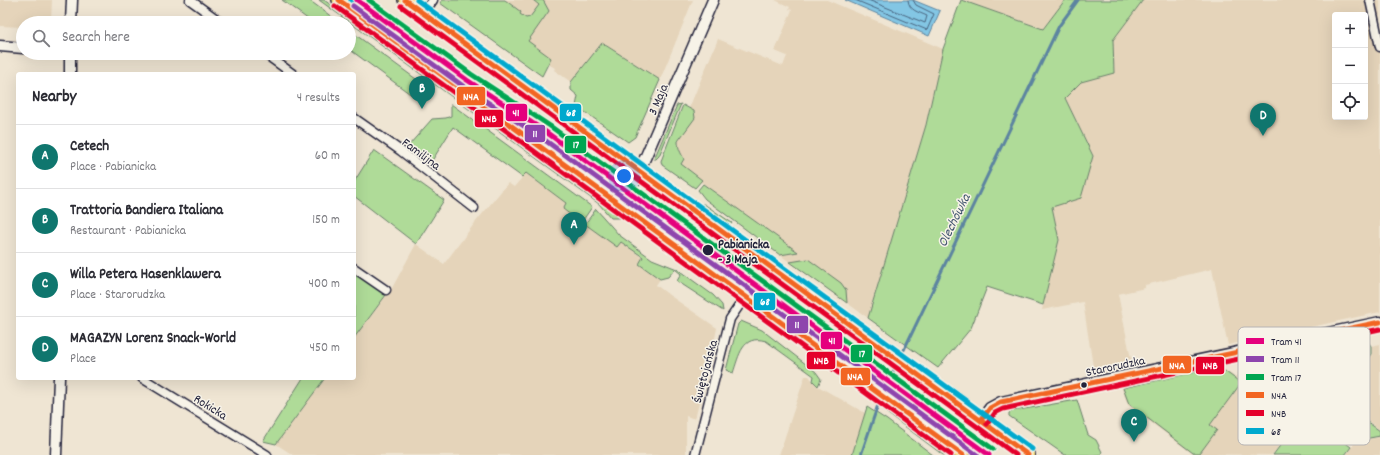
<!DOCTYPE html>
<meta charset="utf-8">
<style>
body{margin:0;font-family:Dekko,sans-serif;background:#f2f2f3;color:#2b2b33}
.controls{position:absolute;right:12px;top:12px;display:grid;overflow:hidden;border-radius:4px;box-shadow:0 4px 16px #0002}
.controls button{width:36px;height:36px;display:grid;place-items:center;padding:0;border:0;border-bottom:1px solid #e1e1e2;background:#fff;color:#2b2b33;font:20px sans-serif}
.you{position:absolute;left:624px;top:176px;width:14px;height:14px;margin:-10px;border:3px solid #fff;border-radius:50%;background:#1a73e8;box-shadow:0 0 0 6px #1a73e833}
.badge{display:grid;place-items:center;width:26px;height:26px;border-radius:50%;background:#0f766e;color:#fff;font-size:13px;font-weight:700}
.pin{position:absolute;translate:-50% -33px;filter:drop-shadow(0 1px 2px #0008)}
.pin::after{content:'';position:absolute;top:21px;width:14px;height:12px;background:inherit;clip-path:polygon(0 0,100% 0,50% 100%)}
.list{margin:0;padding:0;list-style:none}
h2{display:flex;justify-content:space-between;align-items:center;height:52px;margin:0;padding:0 16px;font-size:17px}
h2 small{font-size:13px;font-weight:400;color:#7c7c81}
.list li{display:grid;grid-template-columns:26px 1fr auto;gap:12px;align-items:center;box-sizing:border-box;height:64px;padding:0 16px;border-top:1px solid #e1e1e2}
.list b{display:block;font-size:15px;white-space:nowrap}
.list p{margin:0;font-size:13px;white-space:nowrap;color:#7c7c81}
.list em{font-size:13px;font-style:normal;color:#7c7c81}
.icon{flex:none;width:22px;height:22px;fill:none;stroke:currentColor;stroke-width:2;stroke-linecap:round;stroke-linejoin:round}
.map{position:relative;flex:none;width:1380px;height:455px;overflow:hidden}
.search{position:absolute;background:#fff;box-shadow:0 4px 16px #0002;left:16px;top:16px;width:340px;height:44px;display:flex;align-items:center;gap:10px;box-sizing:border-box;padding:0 14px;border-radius:22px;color:#7c7c81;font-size:15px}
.panel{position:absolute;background:#fff;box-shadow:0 4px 16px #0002;left:16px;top:72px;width:340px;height:308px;border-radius:4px}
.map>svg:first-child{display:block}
.built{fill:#e5d4ba;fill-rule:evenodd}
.green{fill:#afdb98;stroke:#687e6a}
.water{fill:#83c6e4;stroke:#5c84a0}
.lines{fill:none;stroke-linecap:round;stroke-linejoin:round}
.shore{stroke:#49647f;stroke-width:1}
.stream{stroke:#5c84a0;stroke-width:3}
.minor-casing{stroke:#22223b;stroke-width:11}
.tertiary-casing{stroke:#22223b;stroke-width:13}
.primary-casing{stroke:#22223b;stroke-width:16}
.minor{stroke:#f7f3e8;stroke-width:8}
.tertiary{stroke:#f7f3e8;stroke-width:10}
.primary{stroke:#fae181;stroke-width:13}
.bus-1-casing{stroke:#f7f3e8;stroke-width:8}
.bus-2-casing{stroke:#f7f3e8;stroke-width:8}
.bus-3-casing{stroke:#f7f3e8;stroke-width:8}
.bus-1{stroke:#f26522;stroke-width:5}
.bus-2{stroke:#e4002b;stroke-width:5}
.bus-3{stroke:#00a9ce;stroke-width:5}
.tram-1-casing{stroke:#f7f3e8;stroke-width:8}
.tram-2-casing{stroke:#f7f3e8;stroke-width:8}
.tram-3-casing{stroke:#f7f3e8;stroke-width:8}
.tram-1{stroke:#e5007d;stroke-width:5}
.tram-2{stroke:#8e44ad;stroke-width:5}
.tram-3{stroke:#00a651;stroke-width:5}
.stop-dot{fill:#22223b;stroke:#f7f3e8;stroke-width:1.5}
.labels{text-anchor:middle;stroke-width:3;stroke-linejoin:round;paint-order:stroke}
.street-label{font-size:13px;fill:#22223b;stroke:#f7f3e8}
.stop-label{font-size:13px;font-weight:bold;fill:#22223b;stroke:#f7f3e8;text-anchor:start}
.water-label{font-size:14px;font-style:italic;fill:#3f536e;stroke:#f7f3e8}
.key{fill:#f7f3e8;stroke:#b7b4b4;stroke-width:1}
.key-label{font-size:11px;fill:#22223b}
.line-badge{stroke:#f7f3e8;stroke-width:1.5}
.badge-label{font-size:11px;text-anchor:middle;font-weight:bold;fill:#fff}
</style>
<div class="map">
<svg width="1380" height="455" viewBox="0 0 1380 455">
<rect width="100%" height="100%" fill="#efe5d3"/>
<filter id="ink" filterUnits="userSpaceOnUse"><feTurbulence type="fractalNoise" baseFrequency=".025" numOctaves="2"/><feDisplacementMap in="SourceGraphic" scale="8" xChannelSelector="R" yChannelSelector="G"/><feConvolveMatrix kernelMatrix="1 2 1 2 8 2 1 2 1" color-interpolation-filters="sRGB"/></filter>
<g filter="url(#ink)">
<path class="built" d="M0,0H52L51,21H48V23H23V27L0,26Z
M442,0H693L660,80L602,43L571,82L554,70L555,68L440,3Z
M775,0H827L943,49L926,125L868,318L780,255L797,252L668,158L718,39L783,66L787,56L775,51L792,10L789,9L790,7Z
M962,0H1065L1043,29Z
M1143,0H1380V312L1228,345L1212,269L1145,285V288L1118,294L1132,364L1094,373L1083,302L1042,310L1059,240L1052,207L1093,156L1065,98L1081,82L1114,73L1113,40ZM1335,15H1365V117H1335Z
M526,173L566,203L563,209L617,246L621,242L643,258L639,264L660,279L656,285L669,295L717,328L713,348L707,347L701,369L707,371L695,419L686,416V455H293L276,444L325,378H354V338L392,288L416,244L444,264L474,224L508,183L514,187Z
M1380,344V430L1353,410L1357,405V400L1345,391L1372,354V346Z
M1219,366L1235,377L1240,370L1301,416L1272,455L1193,454L1128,405L1121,386Z
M805,376H809L816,385L865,413L852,455H779Z
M1379,437H1380V455H1346L1355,442Z"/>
<path class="green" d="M282,0H309L340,23H313Z
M319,0H324L622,218H611L599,204Z
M442,0H505L521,12L520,14L526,18L530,17L539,5L533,0H543L549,11L528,41L551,58L542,76L440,3Z
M961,0L1043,29L1065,0H1143L1113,40L1114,73L1081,82L1065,98L1093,156L1081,198L1052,207L1059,240L1043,305L987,287L971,328L938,368L868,318L926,125L943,49Z
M349,30L431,90L425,99L421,96L417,99L349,49Z
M602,43L660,80L635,137L628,142L576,106L578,96L571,90V82Z
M451,104L592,207L581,223L563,209L566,203L526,173L522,177L453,127L430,164L426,163L408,150L409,145L432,119L446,118L451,116Z
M681,104L659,156L656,159H654L677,105Z
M683,105L694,111L695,118L678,141C678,149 681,153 684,159L681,164L702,180L695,188L662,165L661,161Z
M374,150L444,200L416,244L354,196V182Z
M703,184L798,252L780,255L705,199L698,190Z
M695,203L704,204L732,223L729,227Z
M596,209L619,235L652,259L677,269L713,295L722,305L723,311L677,281L681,274L675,269L668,277L660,279L639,264L643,257L621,242L617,247L585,224Z
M808,259L841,283L846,290L847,303L790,262Z
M356,274L386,295L354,338V276Z
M741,321L762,330L816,372L821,379L818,386L813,381L814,376L766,341C742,334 739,356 733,373L726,370L738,324Z
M1364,336L1371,346V354L1345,391L1356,401L1357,403L1352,411L1380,431V436L1354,441L1353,443L1307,409L1332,376L1297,351Z
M1219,367L1241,383L1210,425L1217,430L1200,453H1193L1129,404L1123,388Z
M303,378H325L276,444L263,441Z
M1077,400L1088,435L1096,440L1102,452L1100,455H1065L1009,416V413L1013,411Z
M867,407L887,420L933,455H852Z
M885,409L948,455H943L884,411Z
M1303,415L1313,422L1315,420L1351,447L1345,455H1273Z"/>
<path class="water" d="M845,0H913L940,11L929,36Z"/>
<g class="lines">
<path class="shore" d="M855,0L927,30L934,14L916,5L913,0
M868,0L925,23L927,16C919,12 909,11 908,0"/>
<path class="stream" d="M900,358L1059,26L1078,0
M883,392L897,363
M861,455L880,399"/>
<defs>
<path id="minor" d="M190,0L222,23
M1370,0L1380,47
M424,13L433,0
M264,53L293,74
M354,118L401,151L474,208
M354,268L386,290
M142,378L267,455
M695,455L730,319L745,297"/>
<path id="tertiary" d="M71,23L72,0
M0,46L23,48
M70,74V53
M621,206L633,186L713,0
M981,420L990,408L1001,402L1380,322
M56,455L59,378"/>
<path id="primary" d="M339,0L963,455
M405,0L1028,455"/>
</defs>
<use href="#minor" class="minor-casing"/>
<use href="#tertiary" class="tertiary-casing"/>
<use href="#primary" class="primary-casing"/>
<use href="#minor" class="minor"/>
<use href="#tertiary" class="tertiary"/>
<use href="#primary" class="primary"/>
<defs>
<path id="bus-1" d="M339,0L963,455
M405,0L1028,455
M981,420L990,408L1001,402L1380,322"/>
<path id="bus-2" d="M335,6L951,455
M401,6L1016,455
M987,424L995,413L1003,409L1380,329"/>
<path id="bus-3" d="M351,0L967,449
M417,0L1032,449"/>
</defs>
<use href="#bus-1" class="bus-1-casing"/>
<use href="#bus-2" class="bus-2-casing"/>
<use href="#bus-3" class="bus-3-casing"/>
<use href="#bus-1" class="bus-1"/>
<use href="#bus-2" class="bus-2"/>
<use href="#bus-3" class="bus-3"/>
<defs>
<path id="tram-1" d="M357,0L467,80L546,132L989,455"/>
<path id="tram-2" d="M353,6L463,86L542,138L977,455"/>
<path id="tram-3" d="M369,0L471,74L550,126L993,449"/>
</defs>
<use href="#tram-1" class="tram-1-casing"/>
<use href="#tram-2" class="tram-2-casing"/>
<use href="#tram-3" class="tram-3-casing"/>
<use href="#tram-1" class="tram-1"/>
<use href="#tram-2" class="tram-2"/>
<use href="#tram-3" class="tram-3"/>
</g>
</g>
<g class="stop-dot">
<circle cx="708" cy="250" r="6"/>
<circle cx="1084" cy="385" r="3.5"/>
</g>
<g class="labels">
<g class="street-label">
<text transform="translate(657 99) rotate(-67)" y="5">3 Maja</text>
<text transform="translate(422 153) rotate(37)" y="5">Familijna</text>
<text transform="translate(1115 365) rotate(-12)" y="5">Starorudzka</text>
<text transform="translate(704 371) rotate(-75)" y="5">Świętojańska</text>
<text transform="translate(211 406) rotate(32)" y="5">Rokicka</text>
</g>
<g class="stop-label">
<text x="718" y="248">Pabianicka<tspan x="718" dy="15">- 3 Maja</tspan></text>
</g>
<g class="water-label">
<text transform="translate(953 220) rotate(-64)" y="5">Olechówka</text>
</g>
</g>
<rect x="1238" y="327" width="132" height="118" rx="6" class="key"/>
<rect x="1246" y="338" width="18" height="6" fill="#e5007d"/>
<rect x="1246" y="356" width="18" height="6" fill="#8e44ad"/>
<rect x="1246" y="374" width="18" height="6" fill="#00a651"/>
<rect x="1246" y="392" width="18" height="6" fill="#f26522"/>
<rect x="1246" y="410" width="18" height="6" fill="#e4002b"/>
<rect x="1246" y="428" width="18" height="6" fill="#00a9ce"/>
<g class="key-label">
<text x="1271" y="345">Tram 41</text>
<text x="1271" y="363">Tram 11</text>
<text x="1271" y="381">Tram 17</text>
<text x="1271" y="399">N4A</text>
<text x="1271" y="417">N4B</text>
<text x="1271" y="435">68</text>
</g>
<g class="line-badge">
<rect x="456" y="86" width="30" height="20" rx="4" fill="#f26522"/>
<rect x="559" y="103" width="23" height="19" rx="4" fill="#00a9ce"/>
<rect x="505" y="103" width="23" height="19" rx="4" fill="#e5007d"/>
<rect x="474" y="109" width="30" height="19" rx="4" fill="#e4002b"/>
<rect x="524" y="124" width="22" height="19" rx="4" fill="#8e44ad"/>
<rect x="564" y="135" width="23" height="19" rx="4" fill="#00a651"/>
<rect x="753" y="292" width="23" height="19" rx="4" fill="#00a9ce"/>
<rect x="786" y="315" width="23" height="19" rx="4" fill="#8e44ad"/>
<rect x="820" y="331" width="23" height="19" rx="4" fill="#e5007d"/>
<rect x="850" y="344" width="23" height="19" rx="4" fill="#00a651"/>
<rect x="806" y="351" width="30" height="19" rx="4" fill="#e4002b"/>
<rect x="1162" y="355" width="30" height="19" rx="4" fill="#f26522"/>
<rect x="1195" y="356" width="30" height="19" rx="4" fill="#e4002b"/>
<rect x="840" y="367" width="31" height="19" rx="4" fill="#f26522"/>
</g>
<g class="badge-label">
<text x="471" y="100">N4A</text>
<text x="571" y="116">68</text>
<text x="516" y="116">41</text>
<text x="489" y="122">N4B</text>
<text x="535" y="137">11</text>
<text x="576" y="148">17</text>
<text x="765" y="305">68</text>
<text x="797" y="328">11</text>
<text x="832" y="344">41</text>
<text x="862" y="357">17</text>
<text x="821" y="364">N4B</text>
<text x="1177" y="369">N4A</text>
<text x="1210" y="369">N4B</text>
<text x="855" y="380">N4A</text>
</g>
</svg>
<div class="controls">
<button>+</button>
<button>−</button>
<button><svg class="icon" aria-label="locate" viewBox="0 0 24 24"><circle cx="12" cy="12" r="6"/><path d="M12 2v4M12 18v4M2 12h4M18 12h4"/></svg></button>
</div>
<div class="you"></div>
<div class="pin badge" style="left:574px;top:245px">A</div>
<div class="pin badge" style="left:422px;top:109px">B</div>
<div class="pin badge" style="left:1134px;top:442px">C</div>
<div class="pin badge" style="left:1263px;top:136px">D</div>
<div class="search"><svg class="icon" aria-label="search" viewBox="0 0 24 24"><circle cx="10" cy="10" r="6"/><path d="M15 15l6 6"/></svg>Search here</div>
<section class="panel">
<h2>Nearby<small>4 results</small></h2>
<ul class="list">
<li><span class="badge">A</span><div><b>Cetech</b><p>Place · Pabianicka</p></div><em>60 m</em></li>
<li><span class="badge">B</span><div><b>Trattoria Bandiera Italiana</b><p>Restaurant · Pabianicka</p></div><em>150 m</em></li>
<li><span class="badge">C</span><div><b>Willa Petera Hasenklawera</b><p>Place · Starorudzka</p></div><em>400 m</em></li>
<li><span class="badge">D</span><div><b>MAGAZYN Lorenz Snack-World</b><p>Place</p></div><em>450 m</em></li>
</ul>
</section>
</div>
